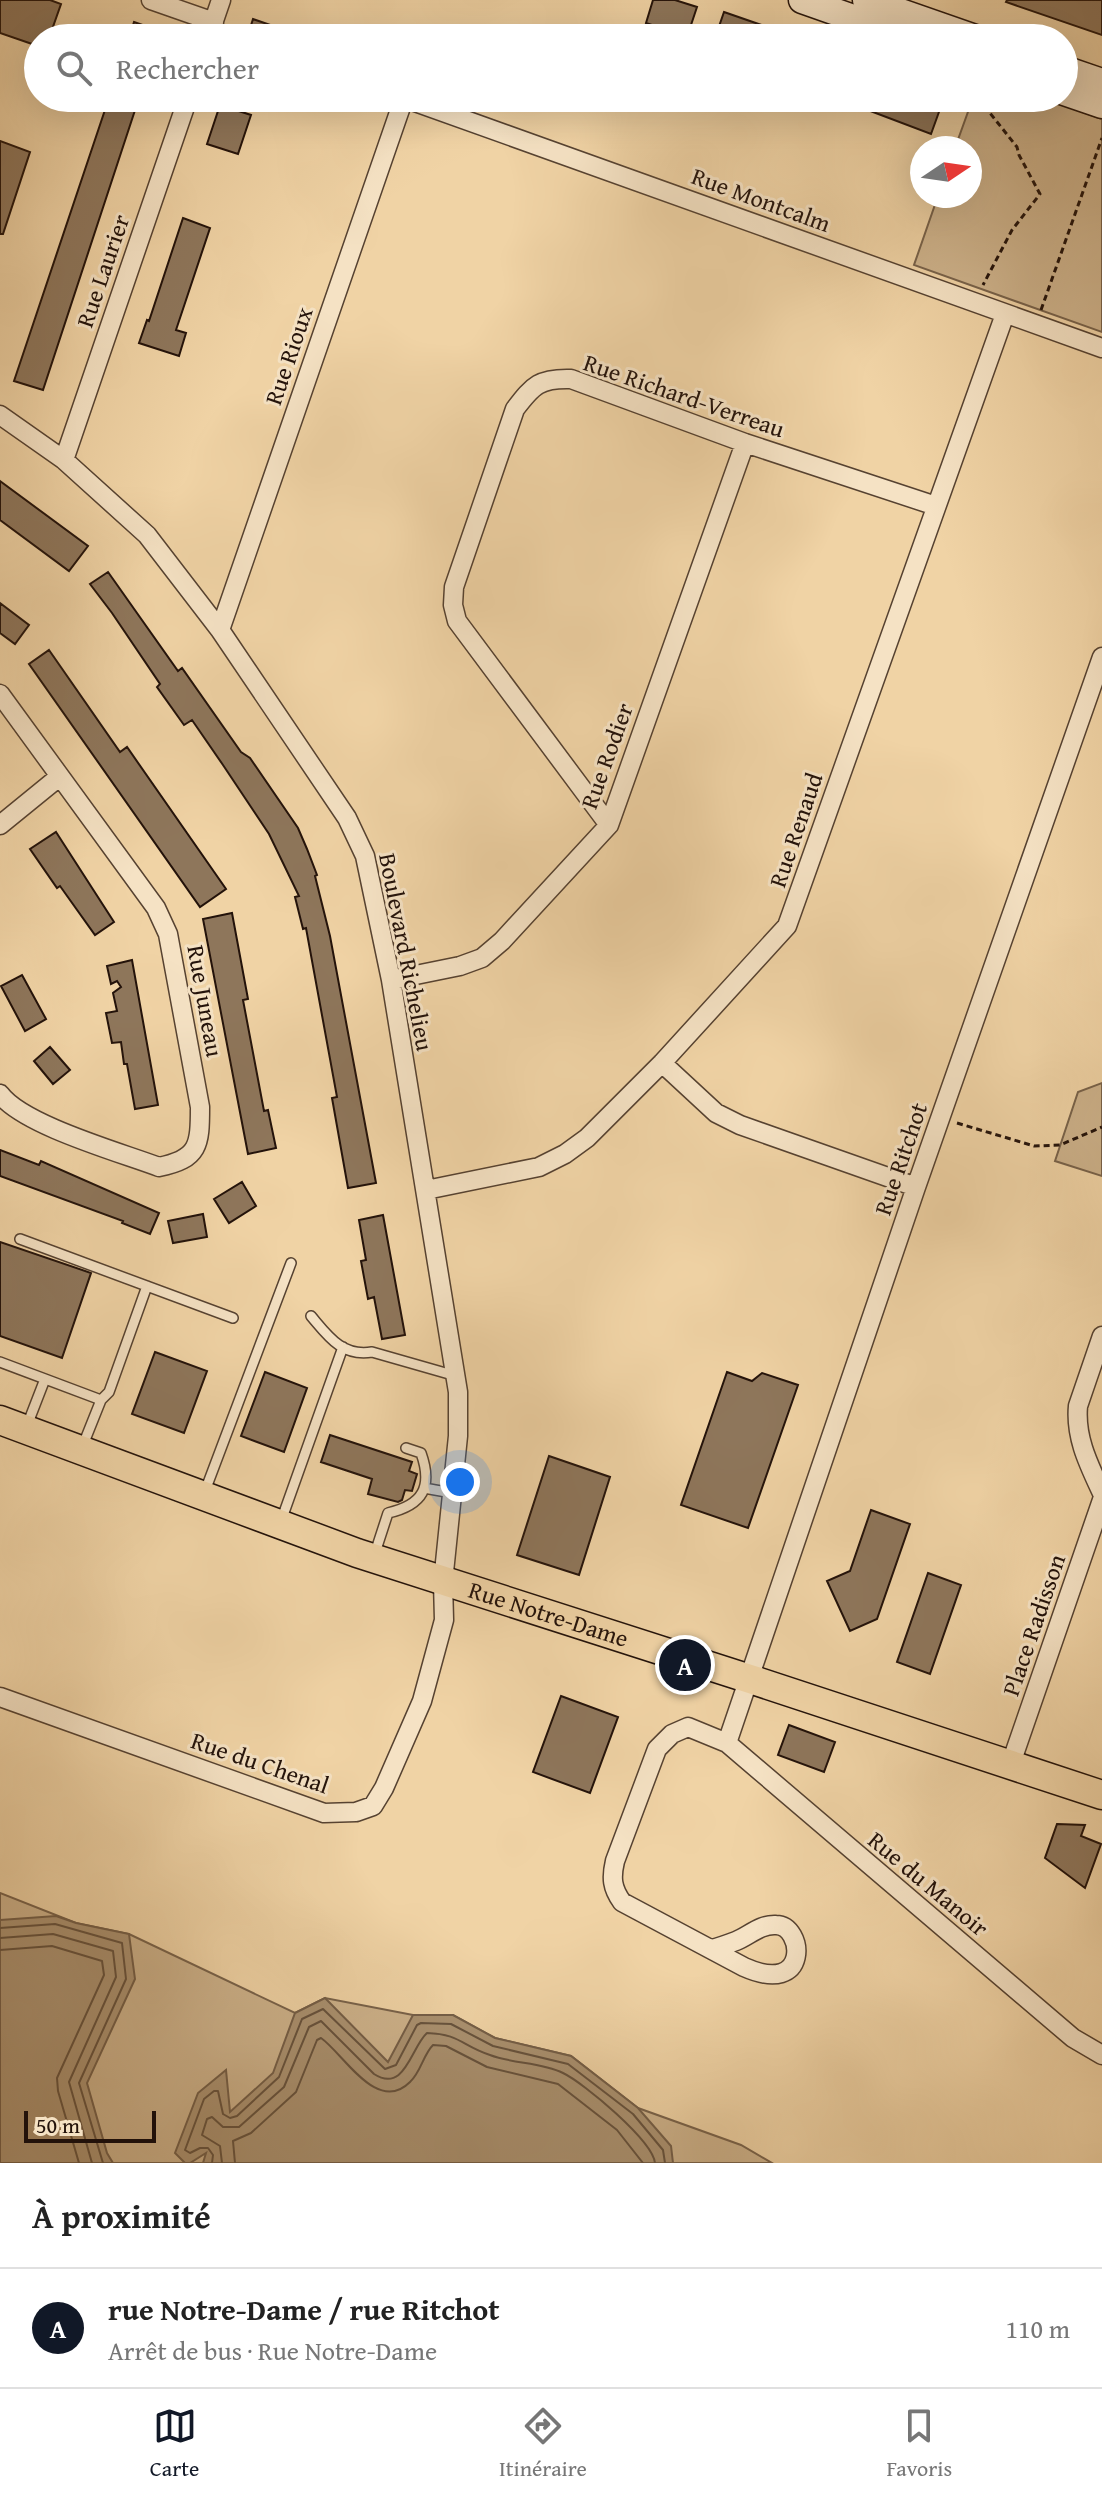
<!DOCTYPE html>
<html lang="fr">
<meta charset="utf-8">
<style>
body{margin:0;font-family:"Gentium Book Plus",serif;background:#f2f2f2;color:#222}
.compass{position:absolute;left:910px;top:136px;width:72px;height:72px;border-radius:50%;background:#fff;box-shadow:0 8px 32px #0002;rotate:77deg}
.scale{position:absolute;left:24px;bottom:20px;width:132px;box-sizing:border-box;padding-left:8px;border:4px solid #23120a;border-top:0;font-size:22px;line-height:28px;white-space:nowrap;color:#23120a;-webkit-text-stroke:6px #f5e2c4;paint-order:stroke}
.you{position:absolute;left:460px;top:1482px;width:28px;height:28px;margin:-20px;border:6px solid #fff;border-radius:50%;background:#1a73e8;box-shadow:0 0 0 12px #1a73e833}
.badge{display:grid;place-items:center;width:52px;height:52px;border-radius:50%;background:#111827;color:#fff;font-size:26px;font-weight:700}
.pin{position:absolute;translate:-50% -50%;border:4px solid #fff;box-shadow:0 2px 8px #0006}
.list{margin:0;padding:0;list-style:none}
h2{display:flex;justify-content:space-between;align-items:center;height:104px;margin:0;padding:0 32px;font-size:34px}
h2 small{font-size:26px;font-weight:400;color:#767676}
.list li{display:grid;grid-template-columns:52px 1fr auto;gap:24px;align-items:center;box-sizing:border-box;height:120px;padding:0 32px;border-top:2px solid #e0e0e0}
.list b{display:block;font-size:30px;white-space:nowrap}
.list p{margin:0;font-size:26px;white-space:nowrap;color:#767676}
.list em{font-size:26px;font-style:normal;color:#767676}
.icon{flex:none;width:44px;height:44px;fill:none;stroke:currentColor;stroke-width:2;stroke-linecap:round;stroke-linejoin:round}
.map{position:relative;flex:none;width:1102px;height:2163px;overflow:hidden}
.search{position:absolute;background:#fff;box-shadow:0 8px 32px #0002;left:24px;right:24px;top:24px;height:88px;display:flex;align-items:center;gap:20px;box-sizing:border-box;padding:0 28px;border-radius:44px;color:#767676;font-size:30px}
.sheet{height:224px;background:#fff}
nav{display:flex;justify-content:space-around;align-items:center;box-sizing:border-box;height:112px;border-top:2px solid #e0e0e0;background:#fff;font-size:22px;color:#767676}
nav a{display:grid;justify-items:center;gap:4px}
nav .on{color:#111827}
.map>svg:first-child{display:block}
.green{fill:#cdb28b;stroke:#78624a;stroke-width:2}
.water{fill:#aa9170;stroke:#745e47;stroke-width:2}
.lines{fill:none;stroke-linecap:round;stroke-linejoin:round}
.shore{stroke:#66523d;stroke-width:2}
.building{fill:#8e765b;stroke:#23120a;stroke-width:2}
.lane-casing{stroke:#564231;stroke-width:12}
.street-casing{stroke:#564231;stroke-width:21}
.secondary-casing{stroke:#23120a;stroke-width:29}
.primary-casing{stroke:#23120a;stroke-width:31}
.path{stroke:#23120a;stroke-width:3;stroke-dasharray:6 4;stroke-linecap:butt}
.lane{stroke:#f5e2c4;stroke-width:9}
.street{stroke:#f5e2c4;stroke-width:18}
.secondary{stroke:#f5e2c4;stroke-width:26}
.primary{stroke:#f0d3a5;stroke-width:28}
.labels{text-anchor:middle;stroke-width:6;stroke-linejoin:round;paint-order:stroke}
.street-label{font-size:24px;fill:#23120a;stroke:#f5e2c4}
</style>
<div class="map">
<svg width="1102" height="2163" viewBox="0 0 1102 2163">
<rect width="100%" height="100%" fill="#f0d3a5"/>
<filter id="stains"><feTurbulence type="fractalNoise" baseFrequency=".0025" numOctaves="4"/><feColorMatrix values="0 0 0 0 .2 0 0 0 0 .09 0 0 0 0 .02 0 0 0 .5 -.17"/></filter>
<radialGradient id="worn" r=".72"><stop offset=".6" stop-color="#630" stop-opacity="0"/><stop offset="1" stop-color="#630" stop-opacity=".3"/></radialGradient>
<path class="green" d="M973,98H1044L1102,119V332L914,265L938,196H970V148H955Z
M1102,1083V1176L1055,1161L1078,1092Z
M0,1893L76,1923L129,1934L295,2013L325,1998L413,2015H453L495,2038L571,2056L638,2108L741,2145L772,2163H0Z"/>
<path class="water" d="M56,1916L76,1923L129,1934L135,1979L87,2083L107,2153L113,2163H0V1920Z
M325,1998L388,2062L413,2015H453L495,2038L571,2056L638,2108L671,2146L673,2163H203L206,2153L190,2163H185L175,2153L198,2093L226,2070L230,2112L273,2073L295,2013Z"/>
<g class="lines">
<path class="shore" d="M0,1928L55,1924L122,1943L126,1979L79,2083L103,2163
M0,1938L53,1934L113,1951L116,1977L69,2082L92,2163
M0,1950L52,1946L102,1961L104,1975L57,2078L58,2091L79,2163
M212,2163L213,2155L208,2148H200L190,2153L185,2150L204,2099L214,2091H218L223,2114L230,2118L237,2116L279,2077L302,2019L323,2009L385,2069L396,2065L417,2025L421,2023L451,2024L493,2046L568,2064L633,2114L663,2150L665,2163
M222,2163L220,2146L202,2135L207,2119L212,2117L223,2127H239L284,2087L309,2027L321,2021L374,2074C405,2094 411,2047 427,2033C460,2034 462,2046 490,2055C513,2064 541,2062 563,2073C584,2083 653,2141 655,2163
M235,2163L233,2141L251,2133L296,2092L317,2040L321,2038C344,2054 377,2115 410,2082C421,2072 423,2055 433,2045L446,2046L487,2067L558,2084L617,2130L643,2163"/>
</g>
<path class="building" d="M0,0H50L61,4L49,38H38V46L0,33Z
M653,0H675L697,7L687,37L646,23Z
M1007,0H1102V35L1006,2Z
M724,12L793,36L792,38H715Z
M253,19L302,36V38H247Z
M134,22L174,36V38H129Z
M109,98H139L43,390L14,381Z
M836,98H944L931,134Z
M220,105L251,115L238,154L207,144Z
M0,141L30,152L3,234H0Z
M183,218L210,228L176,330L186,333L179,356L139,343L147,320L149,321Z
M0,481L88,546L69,571L0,520Z
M108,572L178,671L182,668L241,752L250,758L298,828L307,849L317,875L315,876L330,936L376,1183L348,1188L332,1098L337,1097L306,928L303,929L295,897L299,896L269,834L223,765L192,720L184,725L157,687L160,684L112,613L90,584Z
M0,603L29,625L15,644L0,633Z
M49,650L120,752L127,747L226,889L200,907L29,664Z
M56,832L114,922L95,935L60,886L57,888L30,849Z
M232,913L248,999L243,1000L264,1111L268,1110L276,1148L248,1154L203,919Z
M132,960L158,1105L135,1109L127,1064H124L121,1042L112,1043L106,1013L117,1011L113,993L121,987L117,981L111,984L107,966Z
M22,975L46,1019L25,1031L1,986Z
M50,1047L70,1070L53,1084L34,1061Z
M0,1150L39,1165L41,1161L159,1213L150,1234L122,1223L123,1221L0,1176Z
M242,1182L256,1206L229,1223L214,1199Z
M203,1214L207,1237L173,1243L168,1221Z
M383,1215L405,1335L382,1339L374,1297L368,1299L361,1261L366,1260L359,1220Z
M0,1242L91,1273L62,1358L0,1336Z
M155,1352L207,1371L184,1433L132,1414Z
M265,1372L307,1388L284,1452L241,1436Z
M727,1372L752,1381L762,1373L798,1385L748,1528L681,1505Z
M330,1435L412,1462L409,1471L417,1474L412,1491L405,1490L402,1500L398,1502L368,1494L372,1479L321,1462Z
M549,1456L610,1477L579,1575L517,1555Z
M871,1510L910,1524L877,1619L850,1631L827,1581L850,1571Z
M928,1573L961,1585L930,1674L897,1662Z
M561,1696L618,1717L590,1793L533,1772Z
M789,1725L835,1742L824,1772L778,1755Z
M1057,1824L1085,1825L1081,1836L1101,1844L1085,1888L1045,1858Z"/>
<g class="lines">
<defs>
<path id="lane" d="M20,1239L233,1318
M311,1316C328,1336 342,1357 372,1352L456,1376
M0,1362L101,1400
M26,1428L45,1379
M83,1445L101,1400L109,1392L147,1286
M424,1488L452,1493
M205,1491L291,1263
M281,1521L343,1347
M374,1556L388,1513C423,1505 433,1487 421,1453L406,1448"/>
<path id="street" d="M151,0L214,22
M208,38L221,0
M0,415L64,460L147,535L220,630L347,818L365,856L391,980L458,1392V1436L443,1582L444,1620L422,1701L384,1788L373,1806L356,1812L324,1813L0,1697
M64,460L188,98
M220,630L404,98L1102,348
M0,694L156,908L168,934L200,1107C200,1145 199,1159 159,1167C119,1152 23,1125 0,1094
M0,825L59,777
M609,825L457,621L453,605L454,587L515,409C533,385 540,378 571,379L745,443L936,506
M391,980L460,966L482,958L502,941L609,825L745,443
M662,1063L716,1113L740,1125L916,1187
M426,1190L539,1167L565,1154L587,1138L662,1063L787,926L1005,314
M1102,1336L1078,1406C1075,1438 1089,1465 1102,1493
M727,1743L1073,2038L1102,2055
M1010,1766L1102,1500
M712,1949C720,1947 728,1944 736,1941C749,1936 760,1924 776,1925C804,1925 811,1997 744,1967L622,1902C612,1888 611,1878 615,1861L657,1749L672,1734L688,1727L727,1743L916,1187L1102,657"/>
<path id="secondary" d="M802,0L910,38
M866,0L975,38
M1064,69L1102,82
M1064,92L1102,105"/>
<g id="primary">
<path id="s1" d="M0,1420L357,1553L750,1679L1102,1795"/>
</g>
</defs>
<use href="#lane" class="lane-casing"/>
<use href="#street" class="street-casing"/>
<use href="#secondary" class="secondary-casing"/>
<use href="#primary" class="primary-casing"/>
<path class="path" d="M978,98L1017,147L1019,155L1040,194L1012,230L983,285
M1041,310L1102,138
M957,1123L1034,1146L1060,1145L1102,1127"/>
<use href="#lane" class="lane"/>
<use href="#street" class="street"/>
<use href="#secondary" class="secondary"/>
<use href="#primary" class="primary"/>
</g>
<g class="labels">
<g class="street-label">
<text transform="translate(761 200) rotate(20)" y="8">Rue Montcalm</text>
<text transform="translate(103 271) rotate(-71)" y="8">Rue Laurier</text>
<text transform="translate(289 356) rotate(-71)" y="8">Rue Rioux</text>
<text transform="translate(684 396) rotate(19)" y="8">Rue Richard-Verreau</text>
<text transform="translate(607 756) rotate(-70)" y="8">Rue Rodier</text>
<text transform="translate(796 830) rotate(-71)" y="8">Rue Renaud</text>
<text transform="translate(406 952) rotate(79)" y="8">Boulevard Richelieu</text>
<text transform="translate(205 1001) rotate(80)" y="8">Rue Juneau</text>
<text transform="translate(901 1159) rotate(-71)" y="8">Rue Ritchot</text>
<text dy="8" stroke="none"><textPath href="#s1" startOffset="582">Rue Notre-Dame</textPath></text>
<text transform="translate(1034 1625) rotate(-71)" y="8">Place Radisson</text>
<text transform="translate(260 1763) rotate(19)" y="8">Rue du Chenal</text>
<text transform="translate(928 1884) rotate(40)" y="8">Rue du Manoir</text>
</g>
</g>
<rect width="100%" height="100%" filter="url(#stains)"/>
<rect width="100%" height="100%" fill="url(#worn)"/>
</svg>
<svg class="compass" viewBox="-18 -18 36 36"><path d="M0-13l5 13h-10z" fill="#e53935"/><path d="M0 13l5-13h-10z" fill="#767676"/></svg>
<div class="scale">50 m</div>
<div class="you"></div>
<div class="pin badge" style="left:685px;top:1665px">A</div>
<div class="search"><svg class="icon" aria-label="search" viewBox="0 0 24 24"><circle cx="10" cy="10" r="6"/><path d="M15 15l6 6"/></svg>Rechercher</div>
</div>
<section class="sheet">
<h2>À proximité<small></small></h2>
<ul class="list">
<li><span class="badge">A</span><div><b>rue Notre-Dame / rue Ritchot</b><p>Arrêt de bus · Rue Notre-Dame</p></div><em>110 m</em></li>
</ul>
</section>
<nav>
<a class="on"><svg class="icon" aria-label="map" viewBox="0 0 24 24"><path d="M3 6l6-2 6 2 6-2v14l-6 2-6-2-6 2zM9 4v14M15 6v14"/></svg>Carte</a>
<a><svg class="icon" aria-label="directions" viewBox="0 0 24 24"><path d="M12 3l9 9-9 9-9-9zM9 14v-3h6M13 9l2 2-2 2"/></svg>Itinéraire</a>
<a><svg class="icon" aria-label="saved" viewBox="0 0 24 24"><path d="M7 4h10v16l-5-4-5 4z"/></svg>Favoris</a>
</nav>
